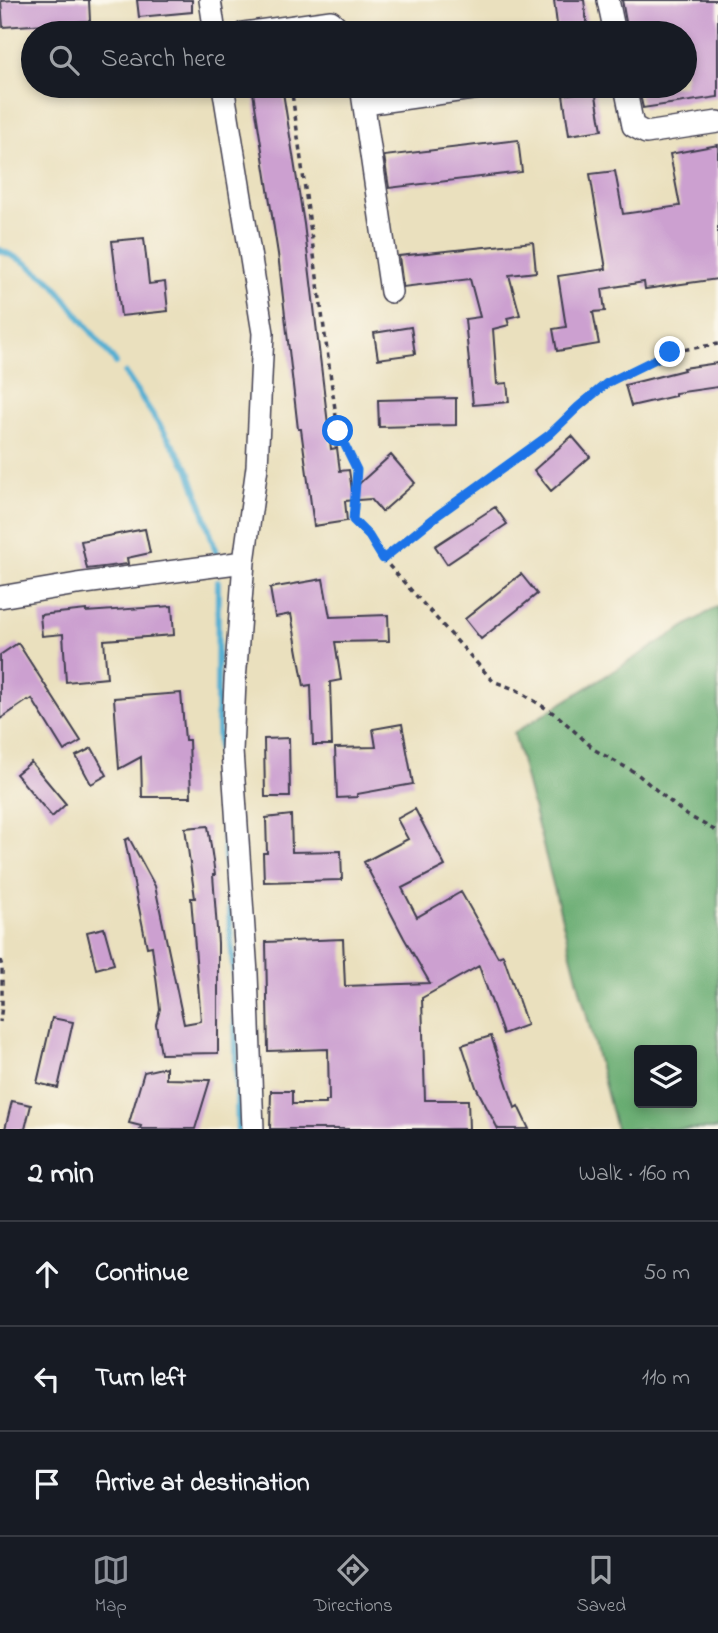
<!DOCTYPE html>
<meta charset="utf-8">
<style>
body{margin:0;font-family:"Indie Flower",sans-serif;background:#20242c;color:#f1f3f6}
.controls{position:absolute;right:21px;bottom:21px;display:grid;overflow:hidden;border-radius:7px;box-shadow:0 4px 10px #0003}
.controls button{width:63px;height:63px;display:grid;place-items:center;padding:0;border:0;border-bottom:2px solid #363941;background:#171b24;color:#f1f3f6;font:35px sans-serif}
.stop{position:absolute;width:21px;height:21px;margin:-16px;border:5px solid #1a73e8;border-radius:50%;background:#fff}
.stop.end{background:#1a73e8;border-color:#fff;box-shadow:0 2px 7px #0008}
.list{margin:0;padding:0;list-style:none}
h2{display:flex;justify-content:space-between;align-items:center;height:91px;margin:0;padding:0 28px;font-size:30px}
h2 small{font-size:23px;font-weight:400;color:#9ea1a6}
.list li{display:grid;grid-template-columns:46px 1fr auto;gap:21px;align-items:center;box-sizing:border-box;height:105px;padding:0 28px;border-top:2px solid #363941}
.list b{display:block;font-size:26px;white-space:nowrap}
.list em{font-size:23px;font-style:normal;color:#9ea1a6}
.icon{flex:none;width:38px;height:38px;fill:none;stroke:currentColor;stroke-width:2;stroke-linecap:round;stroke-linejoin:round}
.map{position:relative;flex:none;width:718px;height:1129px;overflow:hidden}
.search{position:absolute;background:#171b24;box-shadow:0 4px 10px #0003;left:21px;right:21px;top:21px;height:77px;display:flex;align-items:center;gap:18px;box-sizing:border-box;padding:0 24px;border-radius:38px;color:#9ea1a6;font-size:26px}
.sheet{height:406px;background:#171b24}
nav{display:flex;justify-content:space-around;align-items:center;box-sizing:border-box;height:98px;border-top:2px solid #363941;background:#171b24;font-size:19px;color:#9ea1a6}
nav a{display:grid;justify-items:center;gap:4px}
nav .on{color:#8c9099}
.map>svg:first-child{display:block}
.forest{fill:#67ac71;stroke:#446756;stroke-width:2;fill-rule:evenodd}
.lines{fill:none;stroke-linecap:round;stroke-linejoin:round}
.stream{stroke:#54afd2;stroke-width:6}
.building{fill:#cca0d0}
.minor-casing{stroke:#403e4f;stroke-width:24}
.path{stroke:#403e4f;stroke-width:3.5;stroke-dasharray:5 5;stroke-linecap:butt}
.minor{stroke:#fff;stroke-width:21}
.route{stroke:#1a73e8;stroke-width:9}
</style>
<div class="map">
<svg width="718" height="1129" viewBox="0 0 718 1129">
<rect width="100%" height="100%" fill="#fbf7ec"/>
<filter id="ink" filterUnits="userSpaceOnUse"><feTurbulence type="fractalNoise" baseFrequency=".0143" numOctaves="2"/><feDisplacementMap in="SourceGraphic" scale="14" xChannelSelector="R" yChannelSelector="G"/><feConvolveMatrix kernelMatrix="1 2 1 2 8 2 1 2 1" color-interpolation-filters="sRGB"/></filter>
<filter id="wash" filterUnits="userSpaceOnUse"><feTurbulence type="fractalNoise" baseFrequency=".00686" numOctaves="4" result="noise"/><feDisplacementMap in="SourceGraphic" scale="28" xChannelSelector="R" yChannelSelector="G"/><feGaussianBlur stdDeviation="1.57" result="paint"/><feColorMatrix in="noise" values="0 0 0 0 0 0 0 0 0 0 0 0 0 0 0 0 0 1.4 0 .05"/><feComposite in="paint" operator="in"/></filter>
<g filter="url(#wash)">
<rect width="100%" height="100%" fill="#eae0be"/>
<path class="forest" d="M718,606V1129H616L514,733ZM639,1050H692V1103H639Z"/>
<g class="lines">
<path class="stream" d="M0,250L23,261L53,283L116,363
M125,373L188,468L202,507L216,552
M218,582L217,702L221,803L234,979L238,1129"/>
</g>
<g id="blocks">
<path class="building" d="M14,0H89L90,21L3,27L1,1Z
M137,0H192V12L139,17Z
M554,0H584L588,33H558Z
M622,0H718V97L643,108L638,86H685V33H628Z
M252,86H282L304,224L331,449L337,448L340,471L349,470L352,490L391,455L415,483L382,512L371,499L345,501L347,521L314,526L301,429H298L278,254Z
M595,90L602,130L569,135L563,95Z
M518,140L522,172L389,188L384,156Z
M718,145V279L645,289L644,282L602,289L605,311L593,312L599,344L557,351L553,329L566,327L558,276L606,269L590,174L615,171L623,214L680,206L670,154Z
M144,238L149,284L165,282L168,311L121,316L112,241Z
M533,242L536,272L509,275L520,315L507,318L509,325L493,329L497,384L507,383L509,402L473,405L465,319L480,317L470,279L403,287L399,256Z
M411,327L415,354L378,359L374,333Z
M718,363V387L675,393V396L631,406L625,385L684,370L683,368Z
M456,398V425L379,427L378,400Z
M572,436L590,457L551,491L534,470Z
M495,507L507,524L447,564L435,546Z
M145,529L150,553L127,558L128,564L87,569L81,541Z
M521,574L537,594L481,639L465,619Z
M323,579L330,617L388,615L389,641L335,642L341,680L330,682L332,745H313L311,685L304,686L291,614L275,617L270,588Z
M172,606L174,635L104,640L107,678L66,682L63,634L42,636L40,615L86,610V612Z
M18,643L81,741L64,751L32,699L29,701L28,700L0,719V655Z
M181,693L185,740H189L191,797H142L141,757L119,769L114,698Z
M402,724L413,784L357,794V797L337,798L335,748L376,747L373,729Z
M289,738L290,797H265L264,739Z
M92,748L107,775L91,784L76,756Z
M31,762L66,804L52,817L16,774Z
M415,809L445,866L402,888L417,917L461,892L498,957L503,955L527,1025L503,1034L479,966L422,998L425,1100H468L469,1129H270L271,1091H292V1104H326V1101H329L328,1049L268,1051L266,942L343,939L345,986L430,983L404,938L364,862L408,839L397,819Z
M291,815L292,852L341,851L342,880L264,882L263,853H267L266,818Z
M208,826L215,875H213L218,943V1053L161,1054L156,1024L160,1009L152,946L147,947L125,840L129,838L155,886L184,1024L201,1021L191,898H195L185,828Z
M104,928L114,964L96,969L87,932Z
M52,1018L73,1022L58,1088L37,1083Z
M491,1036L515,1108L518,1106L529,1129H498L476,1087L462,1045Z
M166,1067V1079L210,1080L195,1129H140L141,1126L129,1123L144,1072Z
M12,1101L31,1105L25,1129H5Z"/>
</g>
</g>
<g filter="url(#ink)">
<use href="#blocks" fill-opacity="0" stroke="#403e4f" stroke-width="2"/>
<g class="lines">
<defs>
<path id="minor" d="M210,0L215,33
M608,0L615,33
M244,33L331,21L344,33
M223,86L263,333L257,467L244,562L235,681L232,751L247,974L253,1129
M361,86L391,292
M625,86L633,126L646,133L718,122
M365,104L493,86
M0,597L77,584L244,562"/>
</defs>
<use href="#minor" class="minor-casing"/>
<path class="path" d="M291,86L338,431L357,470L353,520L369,536L383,559L493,681L517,690L558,716L595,750L636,773L685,814L718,832
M383,559L438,515L549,435L578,407L607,383L670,352L718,344
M0,960L2,966V1005L0,1022"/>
<use href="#minor" class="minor"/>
</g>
</g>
<g class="lines" filter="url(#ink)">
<path class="route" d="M338,431L357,470L353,520L369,536L383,559L438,515L549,435L578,407L607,383L670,352"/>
</g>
</svg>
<div class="controls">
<button><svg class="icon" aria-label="layers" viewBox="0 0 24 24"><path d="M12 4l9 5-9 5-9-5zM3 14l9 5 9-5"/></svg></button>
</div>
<div class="stop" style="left:338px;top:431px"></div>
<div class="stop end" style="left:670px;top:352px"></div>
<div class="search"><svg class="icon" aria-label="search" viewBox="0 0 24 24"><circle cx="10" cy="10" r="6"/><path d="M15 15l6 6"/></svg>Search here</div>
</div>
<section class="sheet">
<h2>2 min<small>Walk · 160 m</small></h2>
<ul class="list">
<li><svg class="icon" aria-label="ahead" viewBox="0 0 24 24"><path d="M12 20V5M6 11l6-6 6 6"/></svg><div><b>Continue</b></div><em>50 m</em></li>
<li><svg class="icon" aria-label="left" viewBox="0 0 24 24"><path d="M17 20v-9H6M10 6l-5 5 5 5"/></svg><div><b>Turn left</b></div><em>110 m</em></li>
<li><svg class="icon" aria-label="arrive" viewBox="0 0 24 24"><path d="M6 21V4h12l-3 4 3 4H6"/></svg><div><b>Arrive at destination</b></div></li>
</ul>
</section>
<nav>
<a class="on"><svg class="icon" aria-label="map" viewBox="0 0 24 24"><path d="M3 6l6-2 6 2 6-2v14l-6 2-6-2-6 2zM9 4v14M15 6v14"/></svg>Map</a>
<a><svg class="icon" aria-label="directions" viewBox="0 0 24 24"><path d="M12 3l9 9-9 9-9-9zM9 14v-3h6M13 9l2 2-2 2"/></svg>Directions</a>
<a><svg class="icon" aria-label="saved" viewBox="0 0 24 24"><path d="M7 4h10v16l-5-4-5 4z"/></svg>Saved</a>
</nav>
